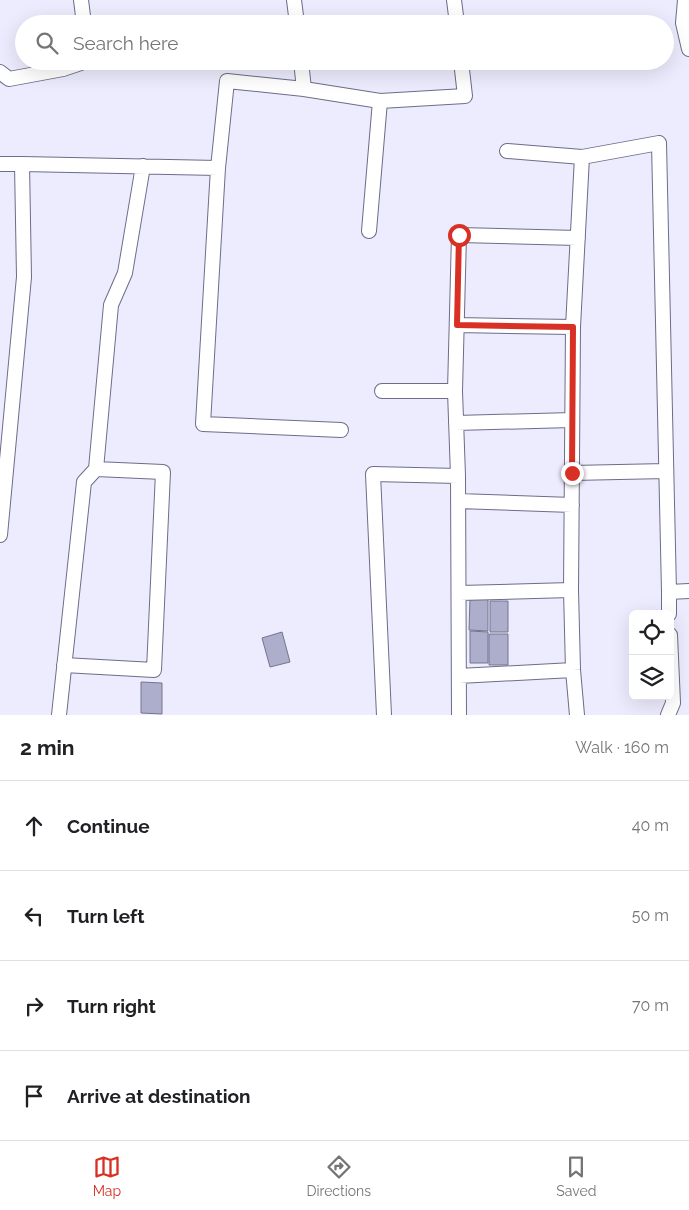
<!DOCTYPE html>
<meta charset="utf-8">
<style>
body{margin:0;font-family:Raleway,sans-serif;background:#f6f6f6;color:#202124}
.controls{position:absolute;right:15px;bottom:15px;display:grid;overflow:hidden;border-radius:8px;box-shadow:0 5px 20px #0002}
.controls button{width:45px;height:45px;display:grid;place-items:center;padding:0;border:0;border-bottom:1px solid #e0e0e0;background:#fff;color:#202124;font:25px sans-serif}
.stop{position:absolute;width:15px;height:15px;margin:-11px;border:4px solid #d93025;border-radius:50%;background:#fff}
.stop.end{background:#d93025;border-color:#fff;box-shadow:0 1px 5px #0008}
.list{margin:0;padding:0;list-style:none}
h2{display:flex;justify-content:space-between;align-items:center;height:65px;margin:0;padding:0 20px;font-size:21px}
h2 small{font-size:16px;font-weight:400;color:#757577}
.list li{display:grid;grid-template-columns:32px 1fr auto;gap:15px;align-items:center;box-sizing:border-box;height:90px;padding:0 20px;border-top:1px solid #e0e0e0}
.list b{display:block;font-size:19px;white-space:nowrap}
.list em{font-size:16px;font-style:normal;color:#757577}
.icon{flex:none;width:28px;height:28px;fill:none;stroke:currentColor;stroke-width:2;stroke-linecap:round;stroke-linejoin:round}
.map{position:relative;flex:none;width:689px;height:715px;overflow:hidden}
.search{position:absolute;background:#fff;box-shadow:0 5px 20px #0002;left:15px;right:15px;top:15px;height:55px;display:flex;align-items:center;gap:12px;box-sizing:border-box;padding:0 18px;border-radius:28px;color:#757577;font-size:19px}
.sheet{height:425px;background:#fff}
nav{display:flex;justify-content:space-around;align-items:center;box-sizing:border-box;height:70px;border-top:1px solid #e0e0e0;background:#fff;font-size:14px;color:#757577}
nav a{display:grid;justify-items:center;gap:2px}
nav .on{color:#d93025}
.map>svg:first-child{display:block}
.building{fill:#adaecb;stroke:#74748e}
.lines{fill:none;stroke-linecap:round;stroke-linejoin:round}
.street-casing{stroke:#6c6d87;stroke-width:16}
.street{stroke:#fff;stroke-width:14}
.route{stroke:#d93025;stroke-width:6}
</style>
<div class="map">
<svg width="689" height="715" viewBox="0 0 689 715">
<rect width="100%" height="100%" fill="#ececfe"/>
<path class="building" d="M470,599H488V631L469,630Z
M490,601H508V632H490Z
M470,631L488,632V663H470Z
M282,632L290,662L270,667L262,638Z
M489,634H508V665H489Z
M141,682L162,683V714L141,713Z"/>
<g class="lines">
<defs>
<path id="street" d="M81,0L84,24
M294,0L297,24
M454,0L457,24
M685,0L683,23L689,49
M301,61L304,89
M0,72L9,79L63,69L81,63L82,61
M380,101L465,96L461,61
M507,151L582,157
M0,164H22
M218,168L203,424L341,430
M457,325L573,327
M382,391H455L458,476L373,474L384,715
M455,391L459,235L578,238
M456,423L572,420
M96,469L111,305L125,273L143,166
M572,473L666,471
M458,476L459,715
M458,501L572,505
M0,535L24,277L22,164L218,168L227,81L304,89L380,101L369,231
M571,590L573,670L577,715
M459,593L571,590L573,327L582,157L659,143L669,592
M669,614V592L689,591
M459,676L573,670
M59,715L84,482L96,469L163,472L154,670L64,665
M668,715L673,703L670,635"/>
</defs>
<use href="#street" class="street-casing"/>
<use href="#street" class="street"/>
</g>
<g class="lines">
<path class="route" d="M459,235L457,325L573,327L572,473"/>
</g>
</svg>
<div class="controls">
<button><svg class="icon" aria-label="locate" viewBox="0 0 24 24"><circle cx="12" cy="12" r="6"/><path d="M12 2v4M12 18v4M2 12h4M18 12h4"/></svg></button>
<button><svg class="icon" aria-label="layers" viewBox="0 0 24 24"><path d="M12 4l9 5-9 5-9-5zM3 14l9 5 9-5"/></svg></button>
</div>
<div class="stop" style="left:459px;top:235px"></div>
<div class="stop end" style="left:572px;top:473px"></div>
<div class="search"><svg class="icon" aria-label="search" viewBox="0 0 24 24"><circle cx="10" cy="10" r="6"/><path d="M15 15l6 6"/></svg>Search here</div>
</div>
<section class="sheet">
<h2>2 min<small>Walk · 160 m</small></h2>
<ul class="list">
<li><svg class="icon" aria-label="ahead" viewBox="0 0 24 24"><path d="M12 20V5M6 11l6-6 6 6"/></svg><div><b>Continue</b></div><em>40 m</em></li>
<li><svg class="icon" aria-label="left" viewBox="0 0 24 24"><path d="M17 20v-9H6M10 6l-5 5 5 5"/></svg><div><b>Turn left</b></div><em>50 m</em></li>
<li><svg class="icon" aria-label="right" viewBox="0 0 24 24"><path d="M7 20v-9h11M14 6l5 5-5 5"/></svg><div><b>Turn right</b></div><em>70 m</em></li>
<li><svg class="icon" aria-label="arrive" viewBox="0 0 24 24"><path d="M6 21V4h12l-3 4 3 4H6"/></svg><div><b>Arrive at destination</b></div></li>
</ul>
</section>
<nav>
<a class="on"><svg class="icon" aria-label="map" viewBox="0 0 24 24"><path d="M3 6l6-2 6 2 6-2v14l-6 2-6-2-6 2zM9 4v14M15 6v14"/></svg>Map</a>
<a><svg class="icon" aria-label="directions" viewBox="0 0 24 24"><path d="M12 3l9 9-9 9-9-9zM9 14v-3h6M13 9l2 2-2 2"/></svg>Directions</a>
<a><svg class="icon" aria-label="saved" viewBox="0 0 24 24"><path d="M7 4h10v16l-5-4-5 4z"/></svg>Saved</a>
</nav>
